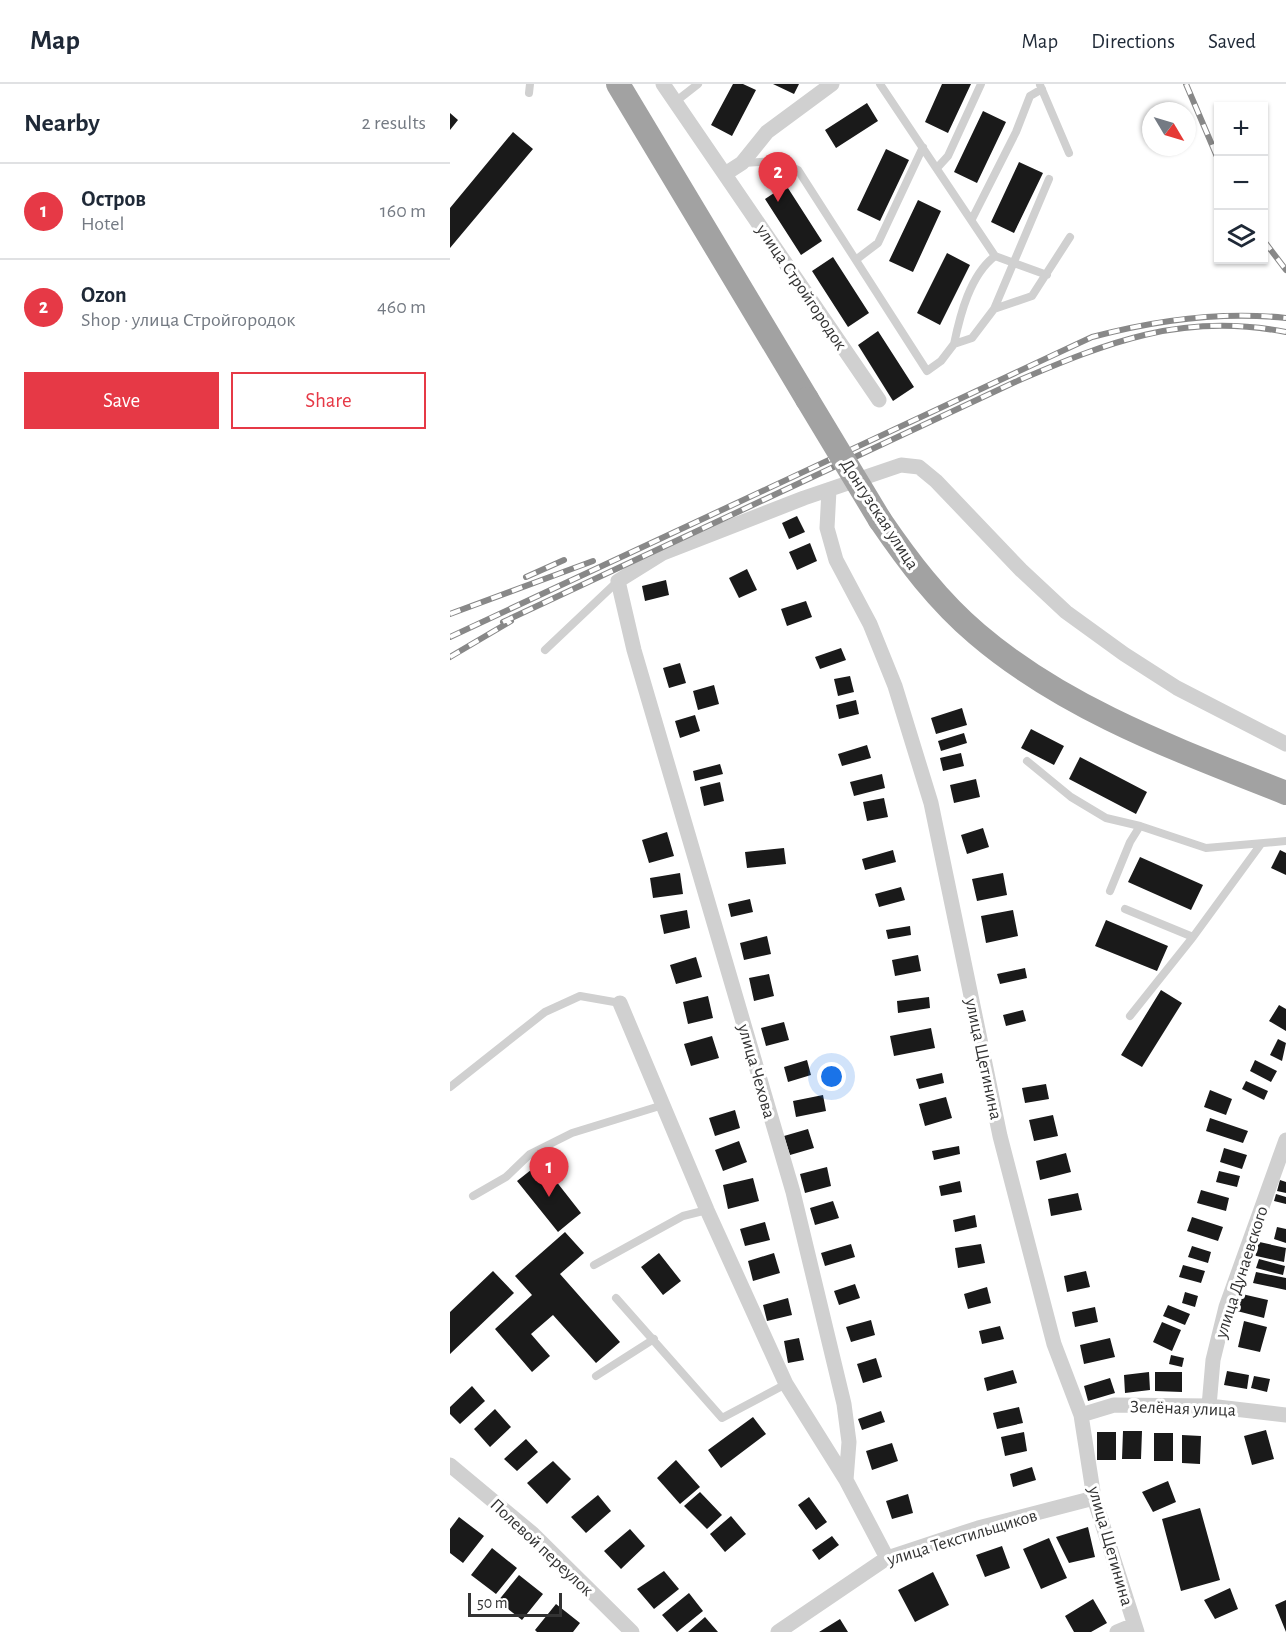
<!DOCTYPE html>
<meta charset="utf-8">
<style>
body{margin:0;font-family:"Alegreya Sans",sans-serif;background:#f6f6f7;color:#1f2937}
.controls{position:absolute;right:18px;top:18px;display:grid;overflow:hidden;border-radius:0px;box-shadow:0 2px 4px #0004}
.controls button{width:54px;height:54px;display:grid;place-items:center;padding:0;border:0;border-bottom:2px solid #e0e1e3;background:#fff;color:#1f2937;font:30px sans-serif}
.compass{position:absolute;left:692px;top:18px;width:54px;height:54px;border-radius:50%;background:#fff;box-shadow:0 2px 4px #0004;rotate:128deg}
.scale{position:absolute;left:18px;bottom:15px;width:94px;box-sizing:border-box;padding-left:6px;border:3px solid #333;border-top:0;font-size:16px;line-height:21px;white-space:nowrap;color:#333;-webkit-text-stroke:4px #fff;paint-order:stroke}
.you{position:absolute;left:382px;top:993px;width:21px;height:21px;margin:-15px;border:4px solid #fff;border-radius:50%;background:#1a73e8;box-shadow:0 0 0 9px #1a73e833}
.badge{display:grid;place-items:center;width:39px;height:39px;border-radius:50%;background:#e63946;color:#fff;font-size:20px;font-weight:700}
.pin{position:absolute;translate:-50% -50px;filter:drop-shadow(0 2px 3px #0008)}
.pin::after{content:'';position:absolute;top:32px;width:21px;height:18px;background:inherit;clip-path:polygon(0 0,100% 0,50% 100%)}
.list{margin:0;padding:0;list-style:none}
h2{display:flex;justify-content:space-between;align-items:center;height:78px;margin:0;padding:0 24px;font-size:26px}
h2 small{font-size:20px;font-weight:400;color:#747a83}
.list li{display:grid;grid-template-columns:39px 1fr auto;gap:18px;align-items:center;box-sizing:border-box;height:96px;padding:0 24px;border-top:2px solid #e0e1e3}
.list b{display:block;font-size:22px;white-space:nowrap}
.list p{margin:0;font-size:20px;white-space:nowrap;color:#747a83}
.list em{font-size:20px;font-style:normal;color:#747a83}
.actions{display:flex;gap:12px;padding:18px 24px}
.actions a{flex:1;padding:14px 0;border:2px solid #e63946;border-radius:0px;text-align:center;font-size:21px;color:#e63946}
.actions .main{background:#e63946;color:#fff}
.icon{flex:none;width:33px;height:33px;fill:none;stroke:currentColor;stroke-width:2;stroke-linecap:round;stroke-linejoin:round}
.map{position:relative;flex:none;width:836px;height:1548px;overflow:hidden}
header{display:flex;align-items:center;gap:36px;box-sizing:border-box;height:84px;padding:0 30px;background:#fff;border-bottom:2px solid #e0e1e3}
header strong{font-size:28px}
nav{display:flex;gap:33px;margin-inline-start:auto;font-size:21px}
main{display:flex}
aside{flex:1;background:#fff}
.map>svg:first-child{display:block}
.building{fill:#1a1a1a}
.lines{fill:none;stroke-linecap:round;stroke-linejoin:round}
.service{stroke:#d0d0d0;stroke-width:8}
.minor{stroke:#d0d0d0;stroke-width:15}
.trunk{stroke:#a2a2a2;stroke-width:24}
.rail-casing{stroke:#888;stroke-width:6}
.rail{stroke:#fff;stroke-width:4;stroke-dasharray:11;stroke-linecap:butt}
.trunk-bridge{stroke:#a2a2a2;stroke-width:24}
.labels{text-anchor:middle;stroke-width:6;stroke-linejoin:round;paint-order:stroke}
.street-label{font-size:18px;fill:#333;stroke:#fff}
</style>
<header>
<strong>Map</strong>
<nav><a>Map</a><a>Directions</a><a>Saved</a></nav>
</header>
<main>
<aside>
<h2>Nearby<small>2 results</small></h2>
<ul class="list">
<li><span class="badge">1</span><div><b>Остров</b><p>Hotel</p></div><em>160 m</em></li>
<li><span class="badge">2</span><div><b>Ozon</b><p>Shop · улица Стройгородок</p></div><em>460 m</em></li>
</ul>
<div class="actions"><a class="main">Save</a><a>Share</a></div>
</aside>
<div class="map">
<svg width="836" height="1548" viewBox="0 0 836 1548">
<rect width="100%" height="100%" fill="#fff"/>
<path class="building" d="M283,0H293L306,6L282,52L261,41Z
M323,0H349L344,10Z
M492,0H521L498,49L475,38Z
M417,19L428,37L386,64L375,46Z
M533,27L556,38L527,99L504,88Z
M0,29L8,36L0,46Z
M63,48L83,65L0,164V124Z
M436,65L459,76L430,137L407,126Z
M569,78L593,89L564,149L541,138Z
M336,101L372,157L351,171L315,115Z
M468,116L491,127L463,188L439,177Z
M497,169L520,181L490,241L467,229Z
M383,173L419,229L398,243L362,187Z
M428,247L464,303L443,317L408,261Z
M347,432L355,448L339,455L332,439Z
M360,459L367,477L347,486L339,468Z
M297,485L307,506L289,514L279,494Z
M216,496L219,511L195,517L192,502Z
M356,517L362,533L337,542L331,525Z
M391,564L396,576L370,585L365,573Z
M230,579L236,599L219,604L213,584Z
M400,592L404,608L388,612L384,595Z
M264,601L269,620L248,626L243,607Z
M406,616L409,630L389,635L386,621Z
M512,624L517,641L486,650L481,634Z
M245,631L250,647L230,654L225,637Z
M581,645L614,662L604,681L571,664Z
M514,649L517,659L491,667L488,657Z
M417,661L421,674L392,682L388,670Z
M511,669L514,682L493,687L490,674Z
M630,673L697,708L686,730L619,695Z
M270,680L273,690L245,697L243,687Z
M432,690L435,704L404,712L400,698Z
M526,695L530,713L504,719L500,701Z
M270,698L274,717L254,722L250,703Z
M434,714L438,733L417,737L413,718Z
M533,744L539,763L517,770L511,751Z
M217,748L224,772L199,779L192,756Z
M334,764L336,780L297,784L295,768Z
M443,766L446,778L415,786L412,775Z
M830,766L836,769V791L821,784Z
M690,773L753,801L741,826L678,798Z
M230,789L233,810L203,814L200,794Z
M553,789L557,811L527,817L522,795Z
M451,803L455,816L429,823L425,810Z
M300,815L303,828L281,833L278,820Z
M237,826L240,844L214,850L210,831Z
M563,826L568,852L536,859L531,832Z
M656,836L718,862L707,887L645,862Z
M460,842L461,851L438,855L436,846Z
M317,852L321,870L294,876L290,859Z
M468,871L471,887L445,892L442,876Z
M246,873L252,893L226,900L220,881Z
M575,884L577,894L550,900L547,890Z
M319,890L324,912L304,917L299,894Z
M711,906L732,919L692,983L671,971Z
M258,912L263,934L238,940L233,918Z
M479,913L480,924L448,929L447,917Z
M829,921L836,925V947L819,937Z
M573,926L576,937L556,942L553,931Z
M334,938L339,956L316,962L311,944Z
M481,944L485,964L444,972L440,952Z
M262,952L269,974L241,982L234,960Z
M828,955L836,959L832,977L820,971Z
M357,976L361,991L338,998L334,983Z
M805,976L827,987L821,998L800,987Z
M492,989L494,999L469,1005L466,995Z
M796,997L818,1007L814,1016L792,1005Z
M596,1000L599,1015L575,1019L572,1004Z
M760,1006L782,1015L776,1031L754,1023Z
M373,1011L376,1027L346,1033L343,1017Z
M496,1013L502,1034L475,1042L469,1020Z
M285,1026L290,1044L265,1052L259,1034Z
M603,1031L608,1052L584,1057L579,1036Z
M760,1034L798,1047L793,1059L756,1047Z
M358,1045L364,1064L340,1071L334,1052Z
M289,1057L297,1078L273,1087L265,1066Z
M509,1062L510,1070L484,1076L482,1067Z
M774,1064L797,1071L792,1085L770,1078Z
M616,1069L621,1088L590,1096L586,1077Z
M91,1078L131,1129L108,1148L67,1097Z
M377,1083L381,1102L355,1109L350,1090Z
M769,1087L790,1092L787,1103L766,1098Z
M303,1094L309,1117L278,1125L273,1101Z
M830,1096L836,1098V1109L827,1107Z
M510,1097L512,1108L491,1112L489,1102Z
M751,1106L779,1114L776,1127L747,1119Z
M628,1109L632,1126L601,1132L598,1115Z
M826,1110L836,1113V1120L824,1117Z
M383,1117L389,1134L365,1141L360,1124Z
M525,1131L527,1143L505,1148L503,1136Z
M742,1133L773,1143L768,1157L737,1147Z
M315,1138L320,1156L295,1162L290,1145Z
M827,1143L836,1145V1159L824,1155Z
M115,1148L134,1169L110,1190L170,1258L146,1279L103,1231L81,1250L100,1272L82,1288L45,1245L82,1211L65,1192Z
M805,1157L836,1164L834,1178L802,1171Z
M401,1160L405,1173L375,1182L371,1169Z
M531,1160L535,1179L508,1184L505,1164Z
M742,1162L761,1168L758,1179L738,1173Z
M209,1169L231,1197L213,1211L191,1183Z
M324,1169L330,1189L303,1197L298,1177Z
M809,1175L835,1182L833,1191L806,1184Z
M733,1181L755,1187L751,1199L729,1193Z
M43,1187L64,1209L0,1270V1228Z
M636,1187L640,1203L617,1208L614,1192Z
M806,1188L836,1194V1206L803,1199Z
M405,1200L410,1214L389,1221L384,1207Z
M537,1203L541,1219L518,1225L514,1210Z
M735,1208L748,1212L745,1223L732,1219Z
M792,1210L818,1216L814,1234L787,1227Z
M338,1214L342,1231L317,1237L313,1221Z
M718,1221L740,1230L735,1241L713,1232Z
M645,1223L648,1238L625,1243L622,1228Z
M421,1236L425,1251L401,1258L396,1243Z
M794,1237L817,1243L810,1268L788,1263Z
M712,1238L731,1246L722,1267L703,1258Z
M550,1242L554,1255L532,1260L529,1247Z
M349,1254L354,1276L338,1279L334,1257Z
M660,1254L665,1273L634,1280L630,1261Z
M721,1271L734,1274L732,1283L719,1280Z
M426,1274L432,1293L413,1299L407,1280Z
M563,1286L567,1299L537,1307L534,1294Z
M777,1287L799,1291L797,1305L774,1301Z
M699,1288L700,1306L675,1309L674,1291Z
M705,1288H732V1308L705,1307Z
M804,1292L820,1295L817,1308L801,1304Z
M660,1294L665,1309L638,1317L634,1302Z
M22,1302L35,1317L10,1340L0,1330V1323Z
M569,1323L573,1339L547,1345L543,1329Z
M45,1325L61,1343L40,1363L24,1345Z
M431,1327L435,1338L412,1346L408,1335Z
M303,1333L316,1350L271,1384L258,1366Z
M816,1346L824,1375L802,1381L794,1352Z
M673,1347H692L691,1375H672Z
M574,1348L577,1367L555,1372L551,1353Z
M647,1348H666V1376H647Z
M704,1349H723V1377H704Z
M732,1351L751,1352L750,1380L732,1379Z
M76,1355L88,1368L67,1387L54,1375Z
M442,1359L448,1377L422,1386L416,1367Z
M226,1376L250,1403L230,1420L207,1394Z
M103,1377L121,1395L97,1420L77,1399Z
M582,1383L586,1396L563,1403L560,1390Z
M718,1397L726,1418L703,1428L692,1408Z
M250,1408L272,1431L257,1445L234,1422Z
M458,1410L463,1429L442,1435L436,1417Z
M148,1411L161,1427L136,1449L121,1433Z
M359,1413L377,1438L366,1446L348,1421Z
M750,1424L770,1496L731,1507L712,1435Z
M281,1432L296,1450L275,1468L260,1450Z
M9,1433L34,1452L13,1479L0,1469V1445Z
M638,1443L645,1473L619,1479L606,1453Z
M180,1445L195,1462L171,1485L154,1467Z
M382,1452L389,1461L369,1476L362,1466Z
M599,1454L617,1494L591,1505L573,1465Z
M552,1462L560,1484L535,1493L526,1471Z
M42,1464L67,1484L46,1510L21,1491Z
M214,1487L229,1505L204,1525L187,1505Z
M483,1488L499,1521L465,1538L448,1506Z
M69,1491L93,1510L72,1536L48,1517Z
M780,1504L788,1525L765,1535L754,1516Z
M239,1509L253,1527L227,1548L212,1531Z
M643,1515L657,1539L641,1548H624L615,1532Z
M836,1516V1548L825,1521Z
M106,1520L130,1539L123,1548H87L85,1546Z
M255,1533L268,1548H238Z
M390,1535L398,1548H369Z"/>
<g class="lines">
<path class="service" d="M430,0L545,172L597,191
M590,1L619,69
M79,9L80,0
M225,18L248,0
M293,79L330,77L348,86L477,287L491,277L504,260L522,254L544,225L582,212L620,153
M487,84L498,72L531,0
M522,135L566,48L580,12L592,5
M407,175L428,159L473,63
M544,225L599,95
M504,260C510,231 520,191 545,172
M95,566L168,497
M577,677L621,713L656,734L690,742
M660,807L680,758L690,742L756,764L836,757
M675,825L743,853
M680,932L743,853L811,760
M0,1003L95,928L130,912L170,919
M23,1112L56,1093L80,1070L122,1049L213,1021
M144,1181L233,1132L257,1126
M166,1214L272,1334L336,1300
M146,1292L204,1255"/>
<path class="minor" d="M213,0L429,316
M275,90L292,79L317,48L382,0
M379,406L377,444L386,476L420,540L445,602L481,719L550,1052L604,1260L631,1331L644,1414L687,1548
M170,919L257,1126L336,1300L396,1396
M759,1322L763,1276L776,1223L836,1056
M631,1331L664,1321L759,1322L836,1331
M0,1381L83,1450L182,1548
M437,1474L396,1396L399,1358L394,1320L343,1108L184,566L168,497L213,469L354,414L451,381L469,383L486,397L571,486L616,528L674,570L727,604L836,660
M328,1548L437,1474L528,1444L644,1414
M667,1548L684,1541"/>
<path class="trunk" d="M168,0L357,315
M430,436C458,477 488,517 527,550C616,626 728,666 836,709"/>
<defs>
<path id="rail" d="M736,0L768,75
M814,157L836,186
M76,493L114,476
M0,530L143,477
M53,538L565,298C658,258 732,228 836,248
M0,553L642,253C706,236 770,227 836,234
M0,573L61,537"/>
</defs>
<use href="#rail" class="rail-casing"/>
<use href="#rail" class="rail"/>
<path class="trunk-bridge" d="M357,315L430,436"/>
</g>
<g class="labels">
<g class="street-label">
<text transform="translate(352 203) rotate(56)" y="6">улица Стройгородок</text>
<text transform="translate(430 430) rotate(57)" y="6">Донгузская улица</text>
<text transform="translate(534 975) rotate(78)" y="6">улица Щетинина</text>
<text transform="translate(307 987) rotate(74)" y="6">улица Чехова</text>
<text transform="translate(791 1188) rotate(-72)" y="6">улица Дунаевского</text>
<text transform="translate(733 1324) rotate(2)" y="6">Зелёная улица</text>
<text transform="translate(512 1453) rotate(-17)" y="6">улица Текстильщиков</text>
<text transform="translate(661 1462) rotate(74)" y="6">улица Щетинина</text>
<text transform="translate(92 1463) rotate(43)" y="6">Полевой переулок</text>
</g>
</g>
</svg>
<div class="controls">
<button>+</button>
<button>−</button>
<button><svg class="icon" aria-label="layers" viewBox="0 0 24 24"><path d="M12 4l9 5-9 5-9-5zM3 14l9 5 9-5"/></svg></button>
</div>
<svg class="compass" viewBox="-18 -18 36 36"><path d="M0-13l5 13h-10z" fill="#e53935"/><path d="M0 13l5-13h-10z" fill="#747a83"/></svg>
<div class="scale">50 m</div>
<div class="you"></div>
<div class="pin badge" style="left:99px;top:1113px">1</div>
<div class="pin badge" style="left:328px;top:118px">2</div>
</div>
</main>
